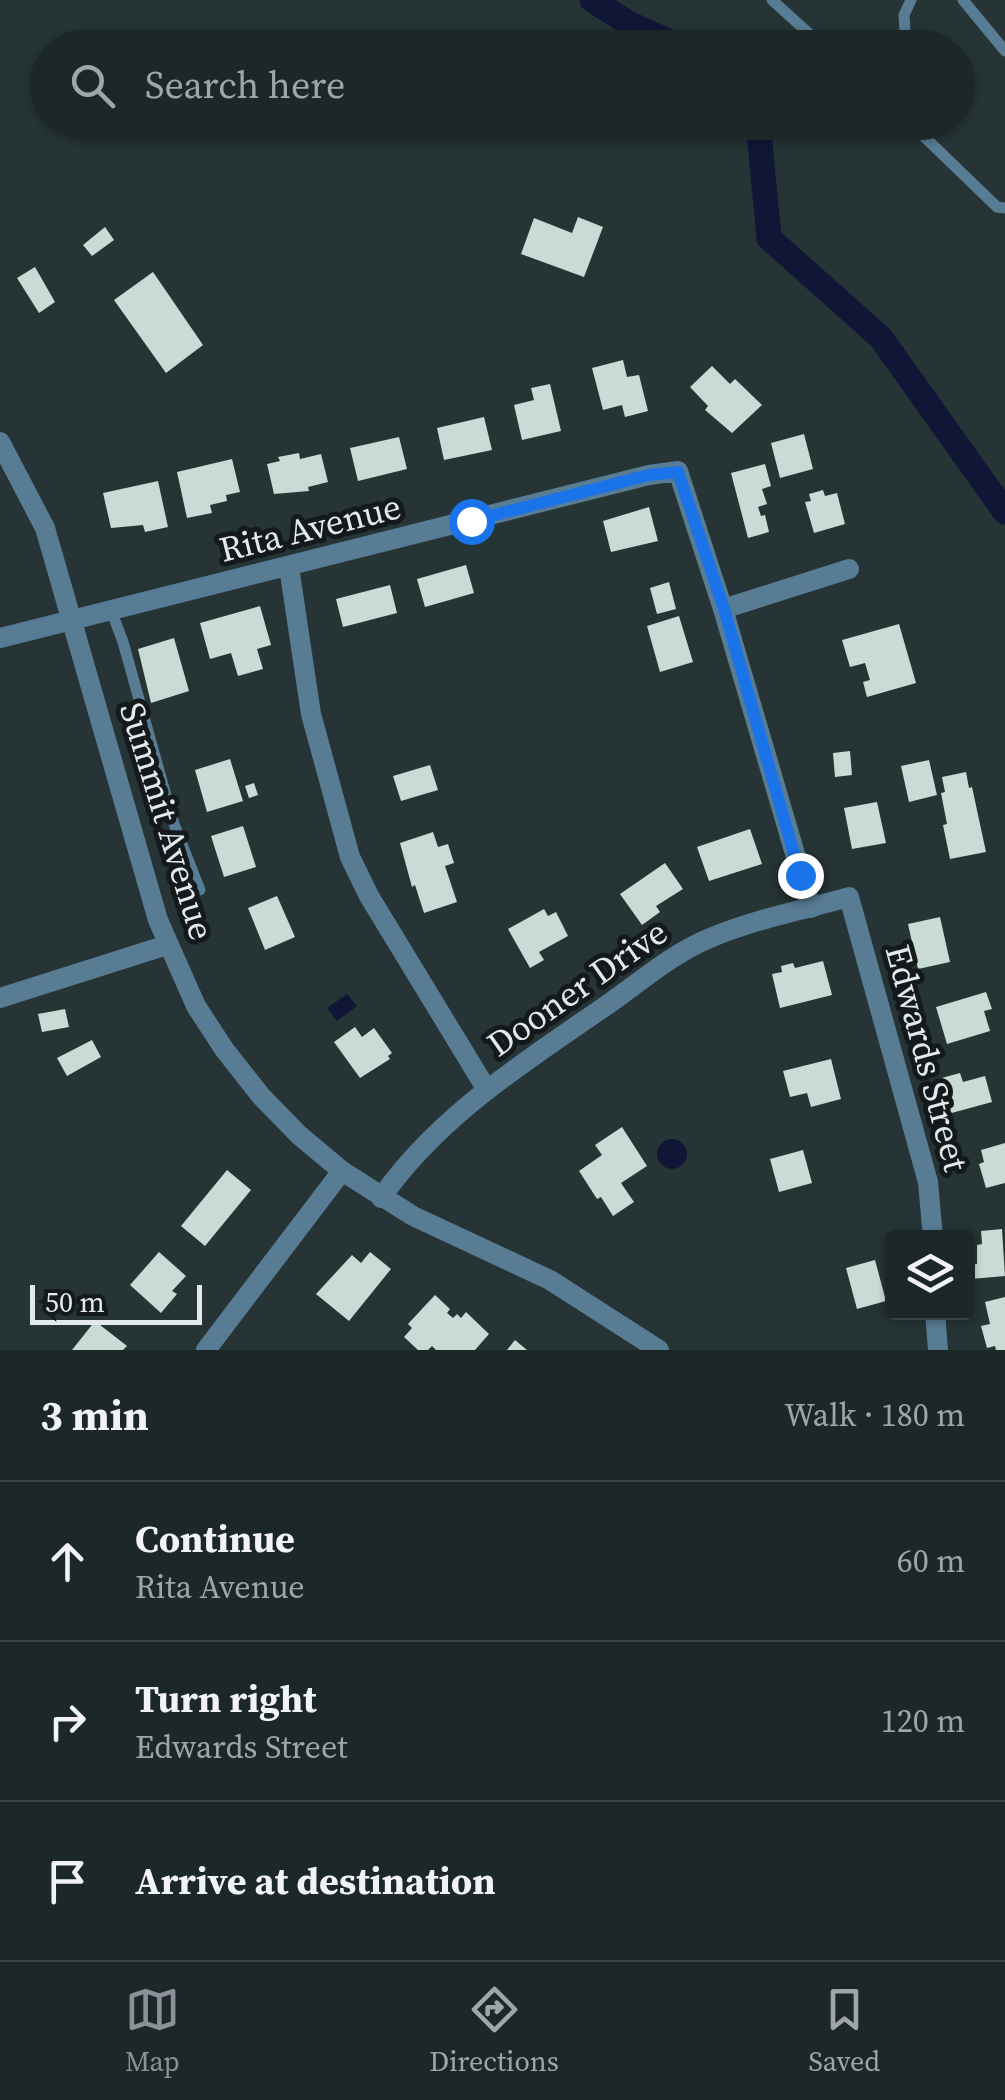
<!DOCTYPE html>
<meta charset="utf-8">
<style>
body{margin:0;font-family:"Source Serif 4",serif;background:#252f30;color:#f1f3f6}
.controls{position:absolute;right:30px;bottom:30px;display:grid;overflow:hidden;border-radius:10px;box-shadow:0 2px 8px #0004}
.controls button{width:90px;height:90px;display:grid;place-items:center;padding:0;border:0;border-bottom:2px solid #3a4445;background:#1c2728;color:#f1f3f6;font:50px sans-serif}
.scale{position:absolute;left:30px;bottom:25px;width:172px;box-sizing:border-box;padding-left:10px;border:5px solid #e2eaeb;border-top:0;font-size:28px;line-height:35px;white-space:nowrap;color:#e2eaeb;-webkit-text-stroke:8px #141a1b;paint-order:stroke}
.stop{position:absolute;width:30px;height:30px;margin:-22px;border:8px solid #1a73e8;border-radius:50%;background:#fff}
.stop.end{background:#1a73e8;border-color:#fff;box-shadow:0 2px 10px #0008}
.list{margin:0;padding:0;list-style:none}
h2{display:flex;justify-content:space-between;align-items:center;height:130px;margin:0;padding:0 40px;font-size:42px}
h2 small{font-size:32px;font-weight:400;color:#a0a5a8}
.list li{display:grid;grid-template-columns:65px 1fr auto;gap:30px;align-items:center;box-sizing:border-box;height:160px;padding:0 40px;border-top:2px solid #3a4445}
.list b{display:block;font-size:38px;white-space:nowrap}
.list p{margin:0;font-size:32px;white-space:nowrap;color:#a0a5a8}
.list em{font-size:32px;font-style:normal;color:#a0a5a8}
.icon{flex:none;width:55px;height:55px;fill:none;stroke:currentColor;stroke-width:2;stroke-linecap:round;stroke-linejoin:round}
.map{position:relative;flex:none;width:1005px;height:1350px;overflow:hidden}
.search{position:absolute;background:#1c2728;box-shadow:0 2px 8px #0004;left:30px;right:30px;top:30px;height:110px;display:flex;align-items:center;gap:25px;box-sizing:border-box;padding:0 35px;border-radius:55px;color:#a0a5a8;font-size:38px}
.sheet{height:610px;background:#1c2728}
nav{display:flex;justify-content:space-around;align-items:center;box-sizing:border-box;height:140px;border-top:2px solid #3a4445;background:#1c2728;font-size:28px;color:#a0a5a8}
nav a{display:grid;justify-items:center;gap:5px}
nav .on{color:#8c9099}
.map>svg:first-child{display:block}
.water{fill:#101736}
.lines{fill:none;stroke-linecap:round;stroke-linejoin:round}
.canal{stroke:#101736;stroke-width:25}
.building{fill:#cadad4}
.service{stroke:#587c93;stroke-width:11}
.minor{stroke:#587c93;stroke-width:20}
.tertiary{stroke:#587c93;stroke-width:20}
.route{stroke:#1a73e8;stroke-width:12}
.labels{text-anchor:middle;stroke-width:10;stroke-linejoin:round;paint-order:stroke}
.street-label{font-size:35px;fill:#e2eaeb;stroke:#141a1b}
</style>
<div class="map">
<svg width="1005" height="1350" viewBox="0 0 1005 1350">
<rect width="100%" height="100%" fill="#263435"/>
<path class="water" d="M347,994L357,1006L337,1021L327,1008Z
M657 1154a15 15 0 1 1 30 0a15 15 0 1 1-30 0Z"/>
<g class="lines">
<path class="canal" d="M592,0L630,24L683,48
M758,122L769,238L881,338L1005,512"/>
</g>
<path class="building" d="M578,217L603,227L584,277L521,254L534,218L572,233Z
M105,227L114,240L92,256L83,245Z
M35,267L55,302L39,313L17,278Z
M153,272L203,345L166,373L114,300Z
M623,360L627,377L639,375L648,411L625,417L622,405L603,410L592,368Z
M712,366L730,384L735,379L762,405L732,433L705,410L708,406L690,387Z
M550,384L561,431L522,440L514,405L534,400L531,388Z
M484,417L492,450L444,460L437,428Z
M804,434L813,469L780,478L771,443Z
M399,437L407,469L358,481L350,448Z
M299,453L300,459L321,454L328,482L308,487L309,491L274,494L267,464L280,461L278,457Z
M232,459L240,492L226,495L227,501L210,505L212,513L187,518L177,472Z
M765,464L771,486L762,489L767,504L758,507L761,516L765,515L769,532L748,538L731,473Z
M158,481L168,527L145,532L143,525L111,528L103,493Z
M823,490L825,496L837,493L845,524L814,533L805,502L811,501L809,494Z
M649,507L658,541L611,552L603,521Z
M466,565L474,593L425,607L417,579Z
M669,582L676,609L657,614L650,588Z
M390,585L397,613L343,627L336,599Z
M260,606L271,645L257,649L263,669L238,676L231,653L210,659L200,623Z
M679,616L693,662L660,672L647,626Z
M899,624L916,683L867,697L863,682L870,680L865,663L850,667L842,640Z
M174,638L189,691L151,703L138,649Z
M850,751L852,775L835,777L833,753Z
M230,759L243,801L207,812L195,770Z
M929,760L937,795L909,802L901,766Z
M430,765L438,790L401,801L393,776Z
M966,772L969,788L972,787L986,852L950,859L943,825L947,824L941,793L945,792L942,777Z
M254,783L258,795L249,798L245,786Z
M877,802L886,843L852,849L844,808Z
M243,826L256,867L224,877L211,836Z
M750,829L762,864L709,881L697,847Z
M433,832L438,847L448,844L454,863L445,866L457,902L424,913L415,885L412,887L400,843Z
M665,863L683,889L656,906L660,912L642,925L620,894Z
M277,896L295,937L265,950L248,908Z
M544,909L548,916L556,912L568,936L539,952L544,960L530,968L508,929Z
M940,917L950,962L918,969L908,924Z
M823,961L832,995L780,1008L772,974L782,972L781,966L793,963L795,968Z
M986,992L992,1009L984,1011L990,1031L947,1044L936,1007Z
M65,1009L69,1027L42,1032L38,1014Z
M355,1027L362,1037L374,1028L392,1053L388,1056L390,1059L360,1078L334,1042Z
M92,1040L101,1057L67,1076L57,1058Z
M831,1059L841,1099L811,1107L807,1093L790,1097L783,1071Z
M960,1073L963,1082L985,1076L992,1102L948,1114L938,1079Z
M622,1127L647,1166L621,1183L634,1202L613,1216L601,1197L597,1199L579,1171L602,1155L595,1145Z
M1005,1143V1183L986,1188L979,1164L984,1162L981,1150Z
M803,1150L812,1183L779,1192L770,1159Z
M227,1170L251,1190L205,1246L181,1226Z
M1002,1229L1005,1276L971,1279L970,1265L977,1264V1245L982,1244L981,1231Z
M159,1252L186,1276L172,1291L177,1294L161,1313L130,1285Z
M370,1252L391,1269L349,1321L316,1294L352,1255L361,1263Z
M875,1260L886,1301L857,1309L846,1268Z
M435,1295L450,1309L447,1313L453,1318L457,1314L461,1318L466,1312L489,1334L475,1350H436L432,1346L428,1350H418L404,1337L412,1328L408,1324Z
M1005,1297V1350H996L995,1346L987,1348L981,1326L990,1324L985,1302Z
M95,1321L127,1346L123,1350H72Z
M515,1340L527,1350H507Z"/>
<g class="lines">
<path class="service" d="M772,0L825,48
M963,0L1005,51
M906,48L904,15L911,0
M909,122L997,207L1005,208
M111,610L123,642L174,824L200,890"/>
<path class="minor" d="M289,567L311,714L350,857L369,896L487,1090
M723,609L849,569
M0,638L649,475L678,471L723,609L811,908
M0,998L167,945
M381,1198C439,1115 526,1061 607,1005C640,982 673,953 710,938C755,919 803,910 849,897L928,1182L933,1238
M935,1312L938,1350
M206,1350L342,1171"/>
<path class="tertiary" d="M0,442L45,528L158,920L196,1006L224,1049L261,1096L299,1135L342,1171L413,1216L550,1280L659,1350"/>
</g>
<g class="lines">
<path class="route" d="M471,521L649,475L678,472L724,609L800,875"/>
</g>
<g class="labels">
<g class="street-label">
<text transform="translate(310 528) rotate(-14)" y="12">Rita Avenue</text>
<text transform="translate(167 821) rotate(73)" y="12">Summit Avenue</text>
<text transform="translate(577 988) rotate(-35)" y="12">Dooner Drive</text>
<text transform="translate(927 1058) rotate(75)" y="12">Edwards Street</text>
</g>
</g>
</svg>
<div class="controls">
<button><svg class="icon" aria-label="layers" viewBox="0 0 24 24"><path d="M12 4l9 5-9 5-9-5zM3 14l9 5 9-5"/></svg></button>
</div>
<div class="scale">50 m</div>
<div class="stop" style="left:471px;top:521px"></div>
<div class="stop end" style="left:800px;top:875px"></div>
<div class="search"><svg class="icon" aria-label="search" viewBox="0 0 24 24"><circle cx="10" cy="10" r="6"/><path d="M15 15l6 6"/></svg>Search here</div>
</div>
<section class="sheet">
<h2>3 min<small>Walk · 180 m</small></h2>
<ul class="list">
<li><svg class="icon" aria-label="ahead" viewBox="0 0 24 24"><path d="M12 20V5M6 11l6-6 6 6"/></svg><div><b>Continue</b><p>Rita Avenue</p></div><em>60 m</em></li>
<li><svg class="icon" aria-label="right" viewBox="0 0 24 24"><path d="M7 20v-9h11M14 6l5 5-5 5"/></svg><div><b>Turn right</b><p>Edwards Street</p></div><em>120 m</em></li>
<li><svg class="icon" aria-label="arrive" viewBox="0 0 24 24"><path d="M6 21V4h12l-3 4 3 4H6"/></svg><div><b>Arrive at destination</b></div></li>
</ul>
</section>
<nav>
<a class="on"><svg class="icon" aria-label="map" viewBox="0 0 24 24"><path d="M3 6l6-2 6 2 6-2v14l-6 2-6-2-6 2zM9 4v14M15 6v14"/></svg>Map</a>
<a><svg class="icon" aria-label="directions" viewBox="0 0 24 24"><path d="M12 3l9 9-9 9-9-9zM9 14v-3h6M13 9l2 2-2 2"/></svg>Directions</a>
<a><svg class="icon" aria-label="saved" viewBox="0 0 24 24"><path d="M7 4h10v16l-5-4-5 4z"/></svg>Saved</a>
</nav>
